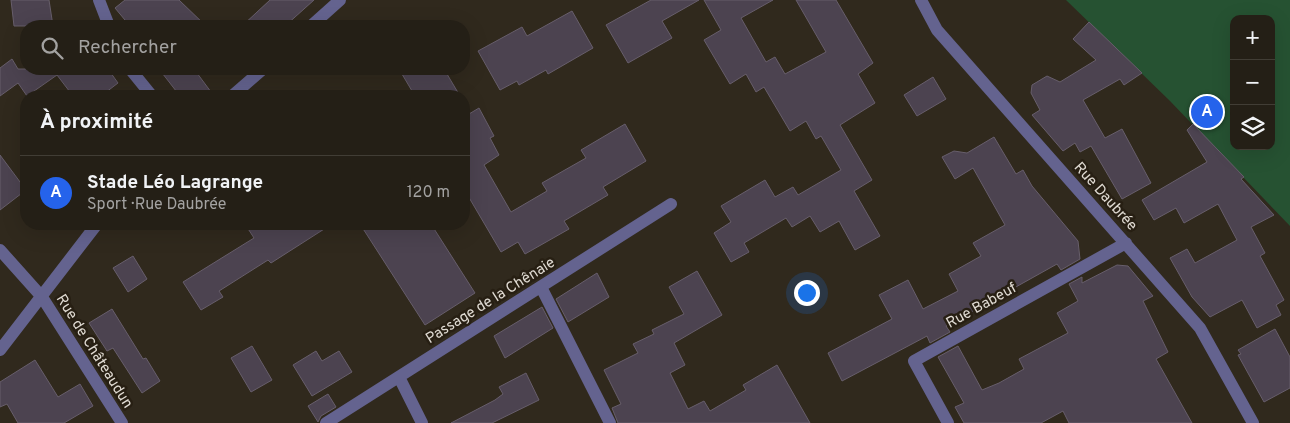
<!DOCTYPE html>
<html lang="fr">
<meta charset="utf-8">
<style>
body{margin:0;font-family:Overpass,sans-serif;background:#302c23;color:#f1f3f6}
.controls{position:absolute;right:15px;top:15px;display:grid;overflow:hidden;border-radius:10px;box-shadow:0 5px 20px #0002}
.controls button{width:45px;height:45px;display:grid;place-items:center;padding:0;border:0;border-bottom:1px solid #413d35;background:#241f16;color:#f1f3f6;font:25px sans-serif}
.you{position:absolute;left:806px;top:292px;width:18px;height:18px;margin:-12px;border:4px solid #fff;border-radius:50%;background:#1a73e8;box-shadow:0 0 0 8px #1a73e833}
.badge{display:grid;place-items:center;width:32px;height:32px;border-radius:50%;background:#2563eb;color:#fff;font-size:16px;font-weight:700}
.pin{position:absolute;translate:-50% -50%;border:2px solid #fff;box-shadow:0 1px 5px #0006}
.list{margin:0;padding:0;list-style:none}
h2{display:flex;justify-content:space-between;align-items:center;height:65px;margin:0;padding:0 20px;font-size:21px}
h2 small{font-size:16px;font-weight:400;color:#a3a2a1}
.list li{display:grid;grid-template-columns:32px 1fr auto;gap:15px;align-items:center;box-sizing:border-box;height:75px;padding:0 20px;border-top:1px solid #413d35}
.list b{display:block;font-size:19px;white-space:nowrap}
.list p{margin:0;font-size:16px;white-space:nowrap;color:#a3a2a1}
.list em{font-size:16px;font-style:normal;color:#a3a2a1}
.icon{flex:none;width:28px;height:28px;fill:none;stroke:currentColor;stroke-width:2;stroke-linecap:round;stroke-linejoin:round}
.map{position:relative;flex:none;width:1290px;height:423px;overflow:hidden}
.search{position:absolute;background:#241f16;box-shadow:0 5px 20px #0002;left:20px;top:20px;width:450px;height:55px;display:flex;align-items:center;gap:12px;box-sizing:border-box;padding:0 18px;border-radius:20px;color:#a3a2a1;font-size:19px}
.panel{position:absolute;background:#241f16;box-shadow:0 5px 20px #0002;left:20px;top:90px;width:450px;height:140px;border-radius:20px}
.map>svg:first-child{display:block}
.green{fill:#265232;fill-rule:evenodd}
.building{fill:#4c4350;stroke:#675e6b}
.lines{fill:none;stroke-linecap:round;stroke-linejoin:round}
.minor{stroke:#64638f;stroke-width:12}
.labels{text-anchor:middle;stroke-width:5;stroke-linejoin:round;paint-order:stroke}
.street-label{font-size:15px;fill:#e0dbd3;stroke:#271f13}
</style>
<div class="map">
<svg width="1290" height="423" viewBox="0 0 1290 423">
<rect width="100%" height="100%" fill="#30291d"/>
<path class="green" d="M1066,0H1290V226L1170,101ZM1234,19H1271V146H1234Z"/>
<path class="building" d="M11,0H49L53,26H14Z
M125,0H179L206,26H130L115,8Z
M270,0H314L285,26H242Z
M651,0H699L662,21L672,38L628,63L606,25Z
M704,0H773L741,18L766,62L775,57L785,74L826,52L796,0H836L873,63L858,74L875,103L840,125L872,180L854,191L880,236L855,250L839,221L820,232L810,216L792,227L786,218L744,243L749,252L731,262L714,233L731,222L721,206L765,180L775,197L793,187L798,195L841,170L821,136L816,139L806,121L790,131L764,87L756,92L746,74L730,84L704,40L721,30Z
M572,11L593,48L548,74L546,70L519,85L517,81L500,90L478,51L522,27L527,36Z
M1089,22L1142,73L1124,85L1120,79L1083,100L1105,138L1122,129L1151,183L1122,199L1091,146L1080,152L1075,143L1063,151L1032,115L1040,110L1031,93L1032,85L1047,76L1060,82L1096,60L1073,39Z
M12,59L18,69H108L118,83L101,96H73L57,75L27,96L18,83L0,96V68Z
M159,69H194L214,96H180Z
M399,69H444L460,96H415Z
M933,77L946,99L917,116L904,95Z
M479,108L494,136L490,138L499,155L484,165L511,212L547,191L542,183L586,158L581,150L625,124L646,161L603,187L608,195L564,221L569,229L525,254L518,242L501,252L464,189V117Z
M1193,124L1244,177L1241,179L1274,215L1251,227L1265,253L1260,256L1284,300L1276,305L1281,315L1257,328L1242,300L1210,317L1192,297L1170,258L1187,249L1195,263L1237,240L1218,204L1184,223L1176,208L1154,220L1142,200L1207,162L1187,130Z
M994,137L1016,174L1023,170L1032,186L1078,241L1080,259L1061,270L1057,264L946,326L950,332L930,343L927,336L842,381L828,353L892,319L879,295L908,280L923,309L958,291L949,274L981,256L973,243L1005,225L973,168L955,179L942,157L954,151L967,153Z
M0,155L26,190L0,210Z
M245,224H332L271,263L268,260L219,291L223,297L201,310L183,282L254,238Z
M360,224H431L475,293L425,325Z
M133,256L147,279L128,292L113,268Z
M1117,265L1128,266L1153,296L1143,301L1168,352L1156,359L1192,423H1069L1063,411L1041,423H964L955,407L964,403L938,357L958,346L982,390L999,383L1024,369L1019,359L1068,333L1057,313L1078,301L1069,284L1082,277V283Z
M697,271L722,315L674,343L685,365L670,373L688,409L704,401L710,411L746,390L743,385L777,365L810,423H618L612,408L621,404L604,370L638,353L633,344L654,334L652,330L684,314L669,287Z
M597,273L609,297L568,322L556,299Z
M542,307L553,328L505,358L494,336Z
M112,309L143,359L146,358L160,381L142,393L113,348L107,351L89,323Z
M1275,329L1290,357V388L1264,402L1238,355L1241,354L1238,350Z
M252,346L272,380L251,392L231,358Z
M316,351L322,361L339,351L352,372L312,396L293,365Z
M35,360L58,397L80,384L93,406L64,423H18L7,404L0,407V382Z
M526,373L539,400L492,423H451L495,400L503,394L499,387Z
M328,394L336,407L321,416L318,422L308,406Z"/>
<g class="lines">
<path class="minor" d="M99,0L109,26
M921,0L937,30L1200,328L1253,423
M311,26L340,0
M130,69L152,96
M232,96L263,69
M0,250L42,297L122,423
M541,287L610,423
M0,350L97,224
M399,377L422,423
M326,423L671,204
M948,423L914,361L1126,243"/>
</g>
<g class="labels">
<g class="street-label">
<text transform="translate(1106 196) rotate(48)" y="5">Rue Daubrée</text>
<text transform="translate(490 300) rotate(-32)" y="5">Passage de la Chênaie</text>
<text transform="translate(981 305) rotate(-29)" y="5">Rue Babeuf</text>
<text transform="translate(95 351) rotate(58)" y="5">Rue de Châteaudun</text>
</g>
</g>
</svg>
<div class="controls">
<button>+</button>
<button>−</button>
<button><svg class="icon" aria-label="layers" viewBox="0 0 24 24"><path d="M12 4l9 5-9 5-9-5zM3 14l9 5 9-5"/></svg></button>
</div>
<div class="you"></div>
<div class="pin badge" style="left:1207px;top:112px">A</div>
<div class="search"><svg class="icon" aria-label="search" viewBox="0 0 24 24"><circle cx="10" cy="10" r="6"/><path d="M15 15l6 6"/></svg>Rechercher</div>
<section class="panel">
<h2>À proximité<small></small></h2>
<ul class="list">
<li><span class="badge">A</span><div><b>Stade Léo Lagrange</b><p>Sport · Rue Daubrée</p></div><em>120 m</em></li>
</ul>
</section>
</div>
